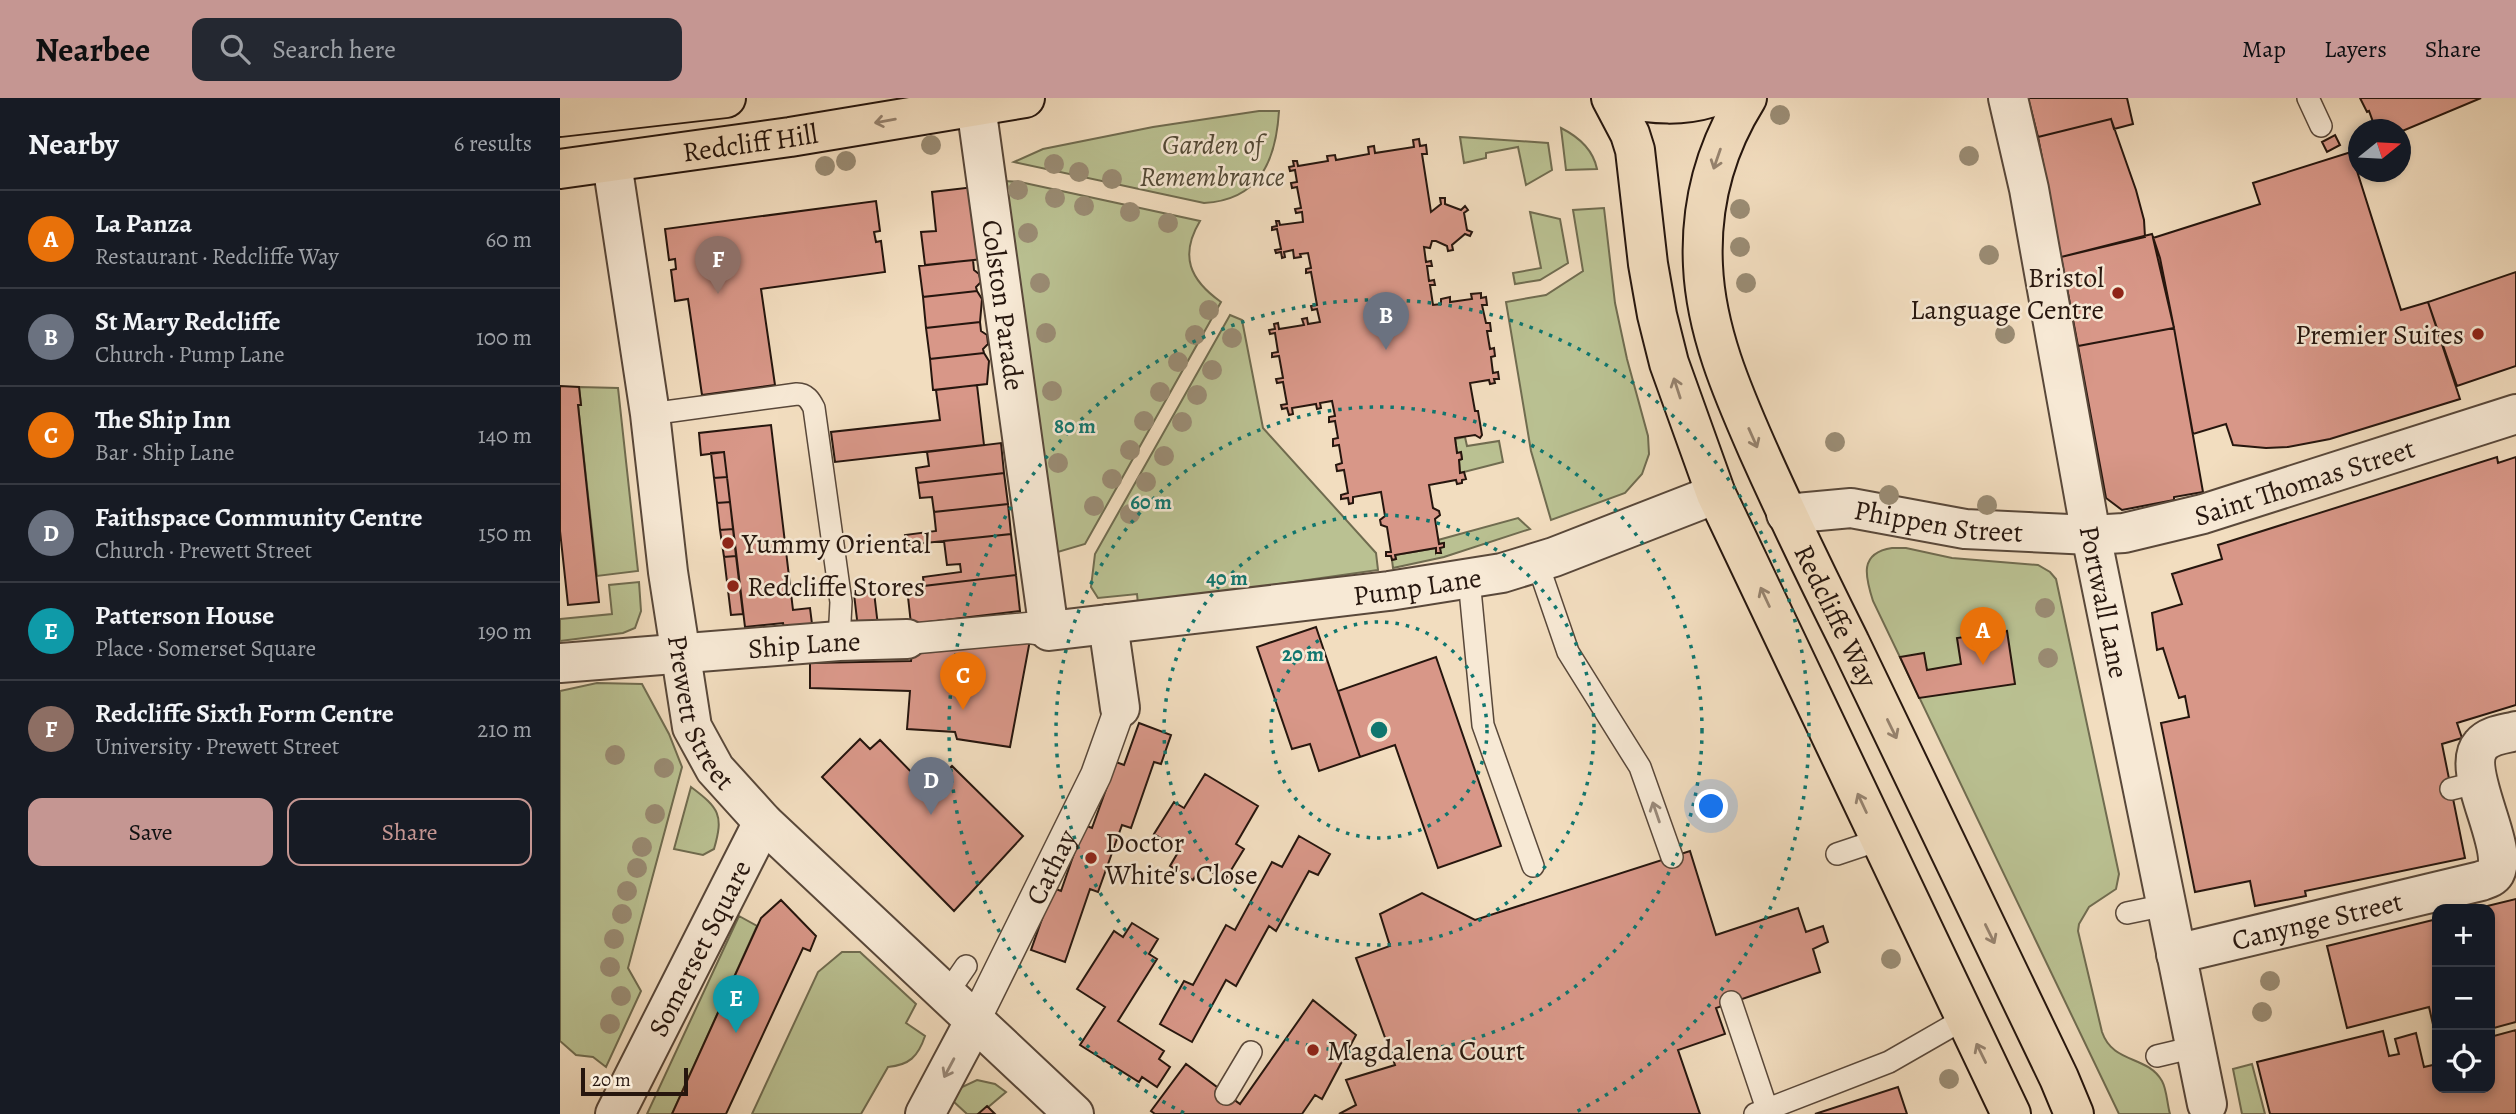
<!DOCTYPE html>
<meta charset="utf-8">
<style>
body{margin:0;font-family:Alegreya,serif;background:#242831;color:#f1f3f6}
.controls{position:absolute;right:21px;bottom:21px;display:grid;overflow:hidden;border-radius:14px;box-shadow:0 4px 10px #0003}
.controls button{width:63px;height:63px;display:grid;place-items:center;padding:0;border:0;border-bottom:2px solid #363941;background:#171b24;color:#f1f3f6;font:35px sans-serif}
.compass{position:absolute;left:1788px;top:21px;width:63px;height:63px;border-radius:50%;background:#171b24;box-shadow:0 4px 10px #0003;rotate:72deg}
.scale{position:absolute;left:21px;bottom:18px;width:107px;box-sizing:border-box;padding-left:7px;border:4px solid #26160e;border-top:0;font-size:19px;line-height:24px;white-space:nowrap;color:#26160e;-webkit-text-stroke:5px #f7e9d5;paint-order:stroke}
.you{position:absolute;left:1152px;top:709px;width:24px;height:24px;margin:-18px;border:5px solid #fff;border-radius:50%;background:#1a73e8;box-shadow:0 0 0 10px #1a73e833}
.badge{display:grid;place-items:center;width:46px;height:46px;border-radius:50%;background:#c59692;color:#fff;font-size:23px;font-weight:700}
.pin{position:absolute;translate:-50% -58px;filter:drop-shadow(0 2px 4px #0008)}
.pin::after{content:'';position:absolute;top:37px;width:24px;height:21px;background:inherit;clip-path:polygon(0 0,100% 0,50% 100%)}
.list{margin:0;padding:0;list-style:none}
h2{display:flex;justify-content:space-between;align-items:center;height:91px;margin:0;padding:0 28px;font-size:30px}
h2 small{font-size:23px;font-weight:400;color:#9ea1a6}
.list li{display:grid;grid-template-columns:46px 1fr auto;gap:21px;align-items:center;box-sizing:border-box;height:98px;padding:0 28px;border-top:2px solid #363941}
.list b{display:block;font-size:26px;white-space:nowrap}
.list p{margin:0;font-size:23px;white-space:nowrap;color:#9ea1a6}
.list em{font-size:23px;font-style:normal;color:#9ea1a6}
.actions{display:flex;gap:14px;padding:21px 28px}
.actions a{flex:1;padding:16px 0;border:2px solid #c59692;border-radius:14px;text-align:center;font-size:24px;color:#c59692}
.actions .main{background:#c59692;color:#111}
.icon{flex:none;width:38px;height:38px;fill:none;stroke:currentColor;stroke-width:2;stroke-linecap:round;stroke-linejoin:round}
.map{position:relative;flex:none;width:1956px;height:1016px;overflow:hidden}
header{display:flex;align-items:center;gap:42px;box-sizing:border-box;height:98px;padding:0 35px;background:#c59692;color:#111}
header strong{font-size:33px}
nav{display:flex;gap:38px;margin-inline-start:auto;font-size:24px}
.search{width:490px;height:63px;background:#242831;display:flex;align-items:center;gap:18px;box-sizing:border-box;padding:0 24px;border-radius:14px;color:#9ea1a6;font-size:26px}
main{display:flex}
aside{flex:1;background:#171b24}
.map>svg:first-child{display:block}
.green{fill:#bac192;stroke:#706c50;stroke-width:2}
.building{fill:#d89788;stroke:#26160e;stroke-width:2}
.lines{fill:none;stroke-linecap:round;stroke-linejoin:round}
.service-casing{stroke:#59483a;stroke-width:24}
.pedestrian-casing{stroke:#59483a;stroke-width:33}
.minor-casing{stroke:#59483a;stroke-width:42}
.primary-casing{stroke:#26160e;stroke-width:42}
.service{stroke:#f7e9d5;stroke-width:21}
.pedestrian{stroke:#f7e9d5;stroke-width:30}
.minor{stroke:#f7e9d5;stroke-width:38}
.primary{stroke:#f2ddbf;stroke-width:38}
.tree{fill:#9a8c74}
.oneway{stroke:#96836f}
.oneway2{stroke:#998a7b}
.ring{fill:none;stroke:#0f766e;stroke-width:3.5;stroke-dasharray:3.5 7}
.poi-dot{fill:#8f2418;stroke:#f7e9d5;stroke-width:2.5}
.labels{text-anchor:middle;stroke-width:5;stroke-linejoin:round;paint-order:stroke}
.street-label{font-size:28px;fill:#26160e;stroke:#f7e9d5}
.park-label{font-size:28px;font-style:italic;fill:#524936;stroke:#f7e9d5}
.poi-label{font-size:28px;fill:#26160e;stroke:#f7e9d5;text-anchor:start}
.centre{fill:#0f766e;stroke:#f7e9d5;stroke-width:3.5}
.ring-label{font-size:21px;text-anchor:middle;font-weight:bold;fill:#0f766e;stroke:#f7e9d5;stroke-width:5;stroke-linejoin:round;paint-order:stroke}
</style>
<header>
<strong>Nearbee</strong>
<div class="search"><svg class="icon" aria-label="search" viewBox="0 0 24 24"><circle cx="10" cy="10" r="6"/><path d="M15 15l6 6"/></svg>Search here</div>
<nav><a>Map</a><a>Layers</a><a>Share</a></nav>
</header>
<main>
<aside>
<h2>Nearby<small>6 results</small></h2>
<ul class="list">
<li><span class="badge" style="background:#e8710a">A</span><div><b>La Panza</b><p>Restaurant · Redcliffe Way</p></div><em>60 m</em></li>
<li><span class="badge" style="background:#6b7280">B</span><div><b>St Mary Redcliffe</b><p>Church · Pump Lane</p></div><em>100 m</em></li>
<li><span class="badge" style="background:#e8710a">C</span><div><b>The Ship Inn</b><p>Bar · Ship Lane</p></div><em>140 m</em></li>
<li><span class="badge" style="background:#6b7280">D</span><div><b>Faithspace Community Centre</b><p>Church · Prewett Street</p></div><em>150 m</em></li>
<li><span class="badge" style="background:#0f9aa8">E</span><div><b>Patterson House</b><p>Place · Somerset Square</p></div><em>190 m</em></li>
<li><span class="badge" style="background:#8d6e63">F</span><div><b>Redcliffe Sixth Form Centre</b><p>University · Prewett Street</p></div><em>210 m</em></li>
</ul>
<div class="actions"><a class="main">Save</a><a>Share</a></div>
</aside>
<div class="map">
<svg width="1956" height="1016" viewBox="0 0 1956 1016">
<rect width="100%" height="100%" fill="#f2ddbf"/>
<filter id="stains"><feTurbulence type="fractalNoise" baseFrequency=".00286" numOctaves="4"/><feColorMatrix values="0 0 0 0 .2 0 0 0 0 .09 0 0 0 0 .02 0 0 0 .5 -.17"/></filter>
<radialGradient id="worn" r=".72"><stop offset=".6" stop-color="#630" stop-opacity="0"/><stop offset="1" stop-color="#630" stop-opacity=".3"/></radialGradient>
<path class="green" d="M699,13H719C716,62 700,102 644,105L454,64L483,51L593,29Z
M1001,30C1019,39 1033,51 1037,71L1006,72Z
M900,39L988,45L992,72L966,87L958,49L926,55V60L904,65Z
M444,83L460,84L640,123C619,158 630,182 661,204L525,446L491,456Z
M1044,110L1055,205L1067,261L1088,338L1089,356L1082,376L1065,395L991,422L971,353L946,204L986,197L1023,173L1013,112Z
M970,114L1000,121L1008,165L980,182L955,186L953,175L981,170Z
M670,217L682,222L703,330L816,455L818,472L578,506L577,496L538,500L531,489L535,456Z
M19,289L58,290L78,473L37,478L18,307H21Z
M905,339L907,348L939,343L943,364L900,375L899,362L902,361L901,355H897L895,341Z
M958,420L970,431L884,459L833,470L832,462L836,461L835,457L876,450V455L880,450L884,448L883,445L879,446L878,442Z
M1332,450H1346L1392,460L1478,467L1490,474L1496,481L1559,776L1556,791L1529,809L1519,826L1518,833L1542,934C1553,966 1587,957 1602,983C1607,992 1607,1006 1610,1016H1559L1313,503C1305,478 1299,455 1332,450Z
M79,484L81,513L75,530L63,535L0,543V521L52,516L49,487Z
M37,585L82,586L109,636L122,669L68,870L81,893L46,969L33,959L16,957L0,943V593Z
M131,689C159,710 164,717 154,751L143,757L114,751Z
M179,818L197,828L112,1016H87Z
M282,854H300L356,906L346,925L365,938C358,959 349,967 328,969L301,1016H192L258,874Z
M1692,966L1705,1016H1682L1673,971Z
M417,982L435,986L446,994L420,1016H407L393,1003L400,990Z"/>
<path class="building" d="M1468,0H1567L1573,26L1554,31L1551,21L1478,39Z
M1800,0H1921L1840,34V32H1816L1809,13L1807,14Z
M1551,21L1576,92L1584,122L1585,139L1501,159L1478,39Z
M1775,37L1780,47L1767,54L1762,44Z
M859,41L860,48L866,47L867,56H862L871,114L881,106L880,100H885V106L901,112L905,108L908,112L904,115L907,132L912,134L910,138L905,136L892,147L893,152L888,153L887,148L876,143H872L870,150L864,149L866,164L871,163L872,168H867L869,183L874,182L875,187H870L873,207L881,206V201L890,199V204L912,201L911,196L921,195V200L926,199L927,207H922L926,225H930L931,233H927L930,251L934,250L935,258L931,259L933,275L938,274L939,281H934L935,285L930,286L929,282L910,285L915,313H918L922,337L920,340L915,337L895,340L897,355L901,354L902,361L899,362L900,375L904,374L906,381L902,382V385L897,386L896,382L869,387L873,410L879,413L880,417L875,421L879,446L884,445V449L880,450L881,455H876V450L835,457L836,461L832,462L831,458H826V454H831L827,429L821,427L820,422L825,418L821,394L793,399V405L789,406L788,400L781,401V397L788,395L784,372L777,373L776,367L782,365L779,347L773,348V341L778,340L775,323L769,324V319L775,318L772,303L760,305L761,310L757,311L756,306L732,310L733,316L729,317L727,310L722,311L721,307L727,306L723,284L717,285L716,281L723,280L719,258L712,259V255L718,254L715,235L710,236L709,232L715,231L714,226L718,225L719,231L744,227L742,221L747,220L748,226L760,224L757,211L752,212L751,208L757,207L751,174L746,175V171L751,170L748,155L740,156L741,159L734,160L733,152L724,154L725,159L722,160L721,154L716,155L715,152L721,151L717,131L712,132V129L717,128L716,123H719L720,127L743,124L742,114L736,115L735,111L741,110L737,89L732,90L731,85L737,84L735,72L730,73L729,69L734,68L733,63H737L738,68L768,63L767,58L775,57L776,62L809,56L808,49L814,48L815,55L854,49L853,42Z
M1791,54L1841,212L1868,204L1900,301L1770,341L1728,349L1706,350L1673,347L1666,326L1633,336L1614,230L1593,140L1700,106L1693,85Z
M414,89L423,161L365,167L361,134L376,133L372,94Z
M316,103L320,133L314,134L316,144L321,143L325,174L201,191L215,287L142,297L128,201L115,203L111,172L116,171L115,161L109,162L105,131Z
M1592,136L1600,160L1614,230L1518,248L1501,159Z
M413,162L414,172L419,176L421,184L416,189L417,193L363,199L359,168Z
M1956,174V268L1897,288L1868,204Z
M417,193L422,201L420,224L366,230L363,199Z
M420,224L421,233L427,237L428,246L423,251L424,255L370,261L366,230Z
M1614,230L1643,394L1614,399V402L1562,412L1546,400L1518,248Z
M424,255L429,263L427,286L373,292L370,261Z
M417,287L424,347L275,364L271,334L380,322L376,292Z
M0,288L19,289L21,307H18L39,504L8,507L0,433Z
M211,327L233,512L250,510L252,526L224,530L223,525L185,529L164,354L141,357L139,335Z
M441,345L444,375L358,385L356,370L369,368L367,354Z
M164,354L167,379L154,380L151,355Z
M1937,359L1938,365L1956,359V607L1897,625L1902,640L1882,646L1905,760L1745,793L1746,798L1695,808L1690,783L1635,794L1601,625L1629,619L1625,598L1619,600L1603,550L1597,552L1592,515L1622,506L1612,476L1662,461L1658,447Z
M444,375L448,406L374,414L372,399L360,400L358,385Z
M167,379L170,404L157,405L154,380Z
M170,404L173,431L160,432L157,405Z
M448,406L451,436L346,447L345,437L376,433L374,414Z
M173,431L176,458L164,459L160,432Z
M451,436L456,477L364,488L363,479L401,474L400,466L387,467L384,443Z
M176,458L183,516L171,517L164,459Z
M456,477L460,513L351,526L347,490Z
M314,494L318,528L298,530L294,496Z
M756,529L800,659L759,673L750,646L732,651L697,549Z
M1447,533L1455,586L1359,600L1340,559L1364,555L1367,572L1401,566L1397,540Z
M470,542L450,649L397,641L395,634L347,631L350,593L250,590V565L351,563L352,552Z
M876,559L941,748L878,770L835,647L800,659L778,593Z
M579,625L611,637L601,666L594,664L571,730L562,727L538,794L530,791L505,864L471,852L493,790L501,793L524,727L532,730L556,664L564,667Z
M300,641L310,651L320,642L363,686L358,692L363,697L392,668L463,738L394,813L262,679Z
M645,676L698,708L676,746L684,751L665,782L641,768L633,782L610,768L620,751L594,736L614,704L624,710Z
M739,738L770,756L758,777L749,773L716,833L709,828L676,888L666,882L632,944L600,926L624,883L633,887L666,827L675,832L712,764L722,769Z
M1130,753L1156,837L1238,810L1246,834L1263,828L1268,844L1253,851L1260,874L1156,910L1165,936L1118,952L1140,1016H779L796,1007L786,982L835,967L796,860L830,848L820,816L862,795L915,822Z
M1956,801V924L1930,931V811H1915Z
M221,802L256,838L250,853L243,850L166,1016H112L201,820Z
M1877,821V944L1869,909L1787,930L1767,848Z
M572,825L598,841L589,856L597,861L558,923L604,953L599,961L610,969L597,989L582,979L579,984L520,947L545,909L517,891L554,833L563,839Z
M753,902L796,937L762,1001L755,997L742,1016H595L591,1013L626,966L680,1006Z
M1956,932V1016H1710L1697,964L1823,933L1829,958L1839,956L1835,941L1856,935L1864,969L1877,966V990H1930V939Z
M1338,989L1347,1016H1255Z
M427,1008L435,1016H418Z"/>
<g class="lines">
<defs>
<path id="service" d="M1748,0L1761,28
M90,316L237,296C246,296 250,302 254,310L281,504L279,543
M977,464L1008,554L1080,669L1112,759
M909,481L923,627L973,768
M1891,691L1919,684
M1277,756L1319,742
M1567,815L1606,807
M386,897L406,868
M1171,904L1207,1011
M1597,958L1635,949
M666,996L691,954
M1195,1016L1329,964L1404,921"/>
<g id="pedestrian">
<path d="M347,541L468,530L489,533"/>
<path id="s1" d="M414,924L536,677L560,610"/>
</g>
<g id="minor">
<path id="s2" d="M1448,0L1469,91L1531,437L1647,1006"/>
<path id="s3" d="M416,8L489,533L829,493L942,475L994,459L1156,396"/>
<path id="s4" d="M52,65L90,316L108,474L132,629L155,671L203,724L514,1016"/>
<path id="s5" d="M1226,416L1291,410L1405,431L1531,437L1564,435L1643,416L1956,316"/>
<path d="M548,526L560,610"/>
<path id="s6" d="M0,565L279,543L347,541"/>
<path id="s7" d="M1616,856L1921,783C1926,781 1932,780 1935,775C1950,748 1899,672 1921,647C1929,637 1945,636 1956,633"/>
<path id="s8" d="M55,1016L203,724"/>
<path d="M365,1016L414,924"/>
</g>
<g id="primary">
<path d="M1051,0L1070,36L1075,52L1088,166L1097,217L1109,265L1156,396L1451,1016"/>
<path d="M1067,0C1092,7 1123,8 1149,0"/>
<path id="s9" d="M1187,0C1155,51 1140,108 1143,168C1146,233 1172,293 1198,352C1227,417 1258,481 1290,545C1360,690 1430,835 1499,980L1514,1016"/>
<path d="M0,19L166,0"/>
<path id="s10" d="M0,71L230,39L465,0"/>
</g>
</defs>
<use href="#service" class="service-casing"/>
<use href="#pedestrian" class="pedestrian-casing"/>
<use href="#minor" class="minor-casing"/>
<use href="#primary" class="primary-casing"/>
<use href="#service" class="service"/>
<use href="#pedestrian" class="pedestrian"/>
<use href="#minor" class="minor"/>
<use href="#primary" class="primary"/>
</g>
<g class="tree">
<circle cx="1220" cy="17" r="10"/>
<circle cx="371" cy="47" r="10"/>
<circle cx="1409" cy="58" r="10"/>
<circle cx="286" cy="63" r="10"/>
<circle cx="494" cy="66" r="10"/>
<circle cx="265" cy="68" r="10"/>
<circle cx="519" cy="74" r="10"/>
<circle cx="552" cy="81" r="10"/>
<circle cx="458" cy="92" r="10"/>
<circle cx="495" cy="100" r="10"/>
<circle cx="524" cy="108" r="10"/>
<circle cx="1180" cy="111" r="10"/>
<circle cx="570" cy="114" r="10"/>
<circle cx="608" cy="125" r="10"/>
<circle cx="468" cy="135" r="10"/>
<circle cx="1180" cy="149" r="10"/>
<circle cx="1429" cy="157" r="10"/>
<circle cx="480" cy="185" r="10"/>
<circle cx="1186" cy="185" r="10"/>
<circle cx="649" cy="212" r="10"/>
<circle cx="486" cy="235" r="10"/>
<circle cx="1445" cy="236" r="10"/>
<circle cx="635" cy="237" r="10"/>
<circle cx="672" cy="240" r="10"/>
<circle cx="618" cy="264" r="10"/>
<circle cx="652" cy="272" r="10"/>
<circle cx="492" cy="293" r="10"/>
<circle cx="600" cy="294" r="10"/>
<circle cx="637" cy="297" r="10"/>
<circle cx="584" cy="323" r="10"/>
<circle cx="622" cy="324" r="10"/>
<circle cx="1275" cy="344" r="10"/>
<circle cx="570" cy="352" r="10"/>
<circle cx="604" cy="358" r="10"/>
<circle cx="498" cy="365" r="10"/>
<circle cx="552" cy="381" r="10"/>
<circle cx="586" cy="384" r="10"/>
<circle cx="1329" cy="397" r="10"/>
<circle cx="1427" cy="407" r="10"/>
<circle cx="534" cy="408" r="10"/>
<circle cx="570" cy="416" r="10"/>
<circle cx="1485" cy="510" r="10"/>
<circle cx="1488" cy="560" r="10"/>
<circle cx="55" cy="657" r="10"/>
<circle cx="104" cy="670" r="10"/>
<circle cx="95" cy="716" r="10"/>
<circle cx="82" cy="749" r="10"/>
<circle cx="77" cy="770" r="10"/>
<circle cx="67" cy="793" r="10"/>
<circle cx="62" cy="816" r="10"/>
<circle cx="54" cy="841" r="10"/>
<circle cx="1331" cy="861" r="10"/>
<circle cx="50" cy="869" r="10"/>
<circle cx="1710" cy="883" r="10"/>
<circle cx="61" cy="898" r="10"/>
<circle cx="1702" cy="914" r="10"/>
<circle cx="50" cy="926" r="10"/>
<circle cx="1389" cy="981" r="10"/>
</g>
<defs><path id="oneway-shaft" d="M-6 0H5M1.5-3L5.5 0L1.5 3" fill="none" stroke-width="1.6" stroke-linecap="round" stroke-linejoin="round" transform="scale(1.75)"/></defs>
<g class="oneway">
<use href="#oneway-shaft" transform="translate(325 23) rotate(170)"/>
<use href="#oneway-shaft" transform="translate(1157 61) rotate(109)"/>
<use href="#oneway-shaft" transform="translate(1117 290) rotate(-108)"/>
<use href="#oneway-shaft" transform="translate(1193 340) rotate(66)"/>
<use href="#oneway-shaft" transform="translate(1205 499) rotate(-115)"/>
<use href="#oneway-shaft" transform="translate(1332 631) rotate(64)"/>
<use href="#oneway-shaft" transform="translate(1302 705) rotate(-115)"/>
<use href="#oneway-shaft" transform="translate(1430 836) rotate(64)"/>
<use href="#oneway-shaft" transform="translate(1421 955) rotate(-116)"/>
</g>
<g class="oneway2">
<use href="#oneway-shaft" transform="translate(1096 714) rotate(-109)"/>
<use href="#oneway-shaft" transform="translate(389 970) rotate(118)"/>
</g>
<g class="ring">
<circle cx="819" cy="632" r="108"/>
<circle cx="819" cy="632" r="215"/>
<circle cx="819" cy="632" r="323"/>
<path d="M624 1015A430 430 0 1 1 1014 1015"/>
</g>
<g class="poi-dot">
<circle cx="1558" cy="195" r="7"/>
<circle cx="1918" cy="236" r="7"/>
<circle cx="168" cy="445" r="7"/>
<circle cx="173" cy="488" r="7"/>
<circle cx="531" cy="760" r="7"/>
<circle cx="753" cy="952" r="7"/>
</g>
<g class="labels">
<g class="street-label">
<text dy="10" stroke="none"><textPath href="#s10" startOffset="192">Redcliff Hill</textPath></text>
<text dy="10" stroke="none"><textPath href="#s3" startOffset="201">Colston Parade</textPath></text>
<text dy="10" stroke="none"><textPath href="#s5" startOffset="528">Saint Thomas Street</textPath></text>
<text dy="10" stroke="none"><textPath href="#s5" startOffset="154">Phippen Street</textPath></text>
<text dy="10" stroke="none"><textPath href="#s3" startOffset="901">Pump Lane</textPath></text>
<text dy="10" stroke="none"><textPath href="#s2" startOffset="513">Portwall Lane</textPath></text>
<text dy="10" stroke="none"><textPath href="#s9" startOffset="553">Redcliffe Way</textPath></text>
<text dy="10" stroke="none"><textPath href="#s6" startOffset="245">Ship Lane</textPath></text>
<text dy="10" stroke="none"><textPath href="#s4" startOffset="558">Prewett Street</textPath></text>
<text dy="10" stroke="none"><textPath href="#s1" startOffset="173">Cathay</textPath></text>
<text dy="10" stroke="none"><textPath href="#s7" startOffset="145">Canynge Street</textPath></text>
<text dy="10" stroke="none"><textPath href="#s8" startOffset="186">Somerset Square</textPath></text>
</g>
<g class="park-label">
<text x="652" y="56">Garden of<tspan x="652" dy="32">Remembrance</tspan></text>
</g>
<g class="poi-label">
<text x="1544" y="189" text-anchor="end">Bristol<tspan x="1544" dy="32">Language Centre</tspan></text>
<text x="1904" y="246" text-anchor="end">Premier Suites</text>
<text x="182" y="455">Yummy Oriental</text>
<text x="187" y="498">Redcliffe Stores</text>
<text x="545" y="754">Doctor<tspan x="545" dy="32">White's Close</tspan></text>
<text x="767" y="962">Magdalena Court</text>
</g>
</g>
<circle cx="819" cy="632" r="10" class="centre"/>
<g class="ring-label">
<text x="515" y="335">80 m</text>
<text x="591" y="411">60 m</text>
<text x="667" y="487">40 m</text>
<text x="743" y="563">20 m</text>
</g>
<rect width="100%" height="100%" filter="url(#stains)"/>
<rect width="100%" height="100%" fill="url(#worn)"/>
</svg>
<div class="controls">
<button>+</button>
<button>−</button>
<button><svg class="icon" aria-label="locate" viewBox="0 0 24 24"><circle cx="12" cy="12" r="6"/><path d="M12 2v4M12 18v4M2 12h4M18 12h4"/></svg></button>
</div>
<svg class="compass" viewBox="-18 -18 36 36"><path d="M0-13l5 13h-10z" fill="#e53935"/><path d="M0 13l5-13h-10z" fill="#9ea1a6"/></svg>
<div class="scale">20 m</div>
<div class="you"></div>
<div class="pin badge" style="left:1423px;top:567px;background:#e8710a">A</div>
<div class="pin badge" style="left:826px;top:252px;background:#6b7280">B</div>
<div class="pin badge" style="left:403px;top:612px;background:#e8710a">C</div>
<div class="pin badge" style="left:371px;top:717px;background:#6b7280">D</div>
<div class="pin badge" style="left:176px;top:935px;background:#0f9aa8">E</div>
<div class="pin badge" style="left:158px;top:196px;background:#8d6e63">F</div>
</div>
</main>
